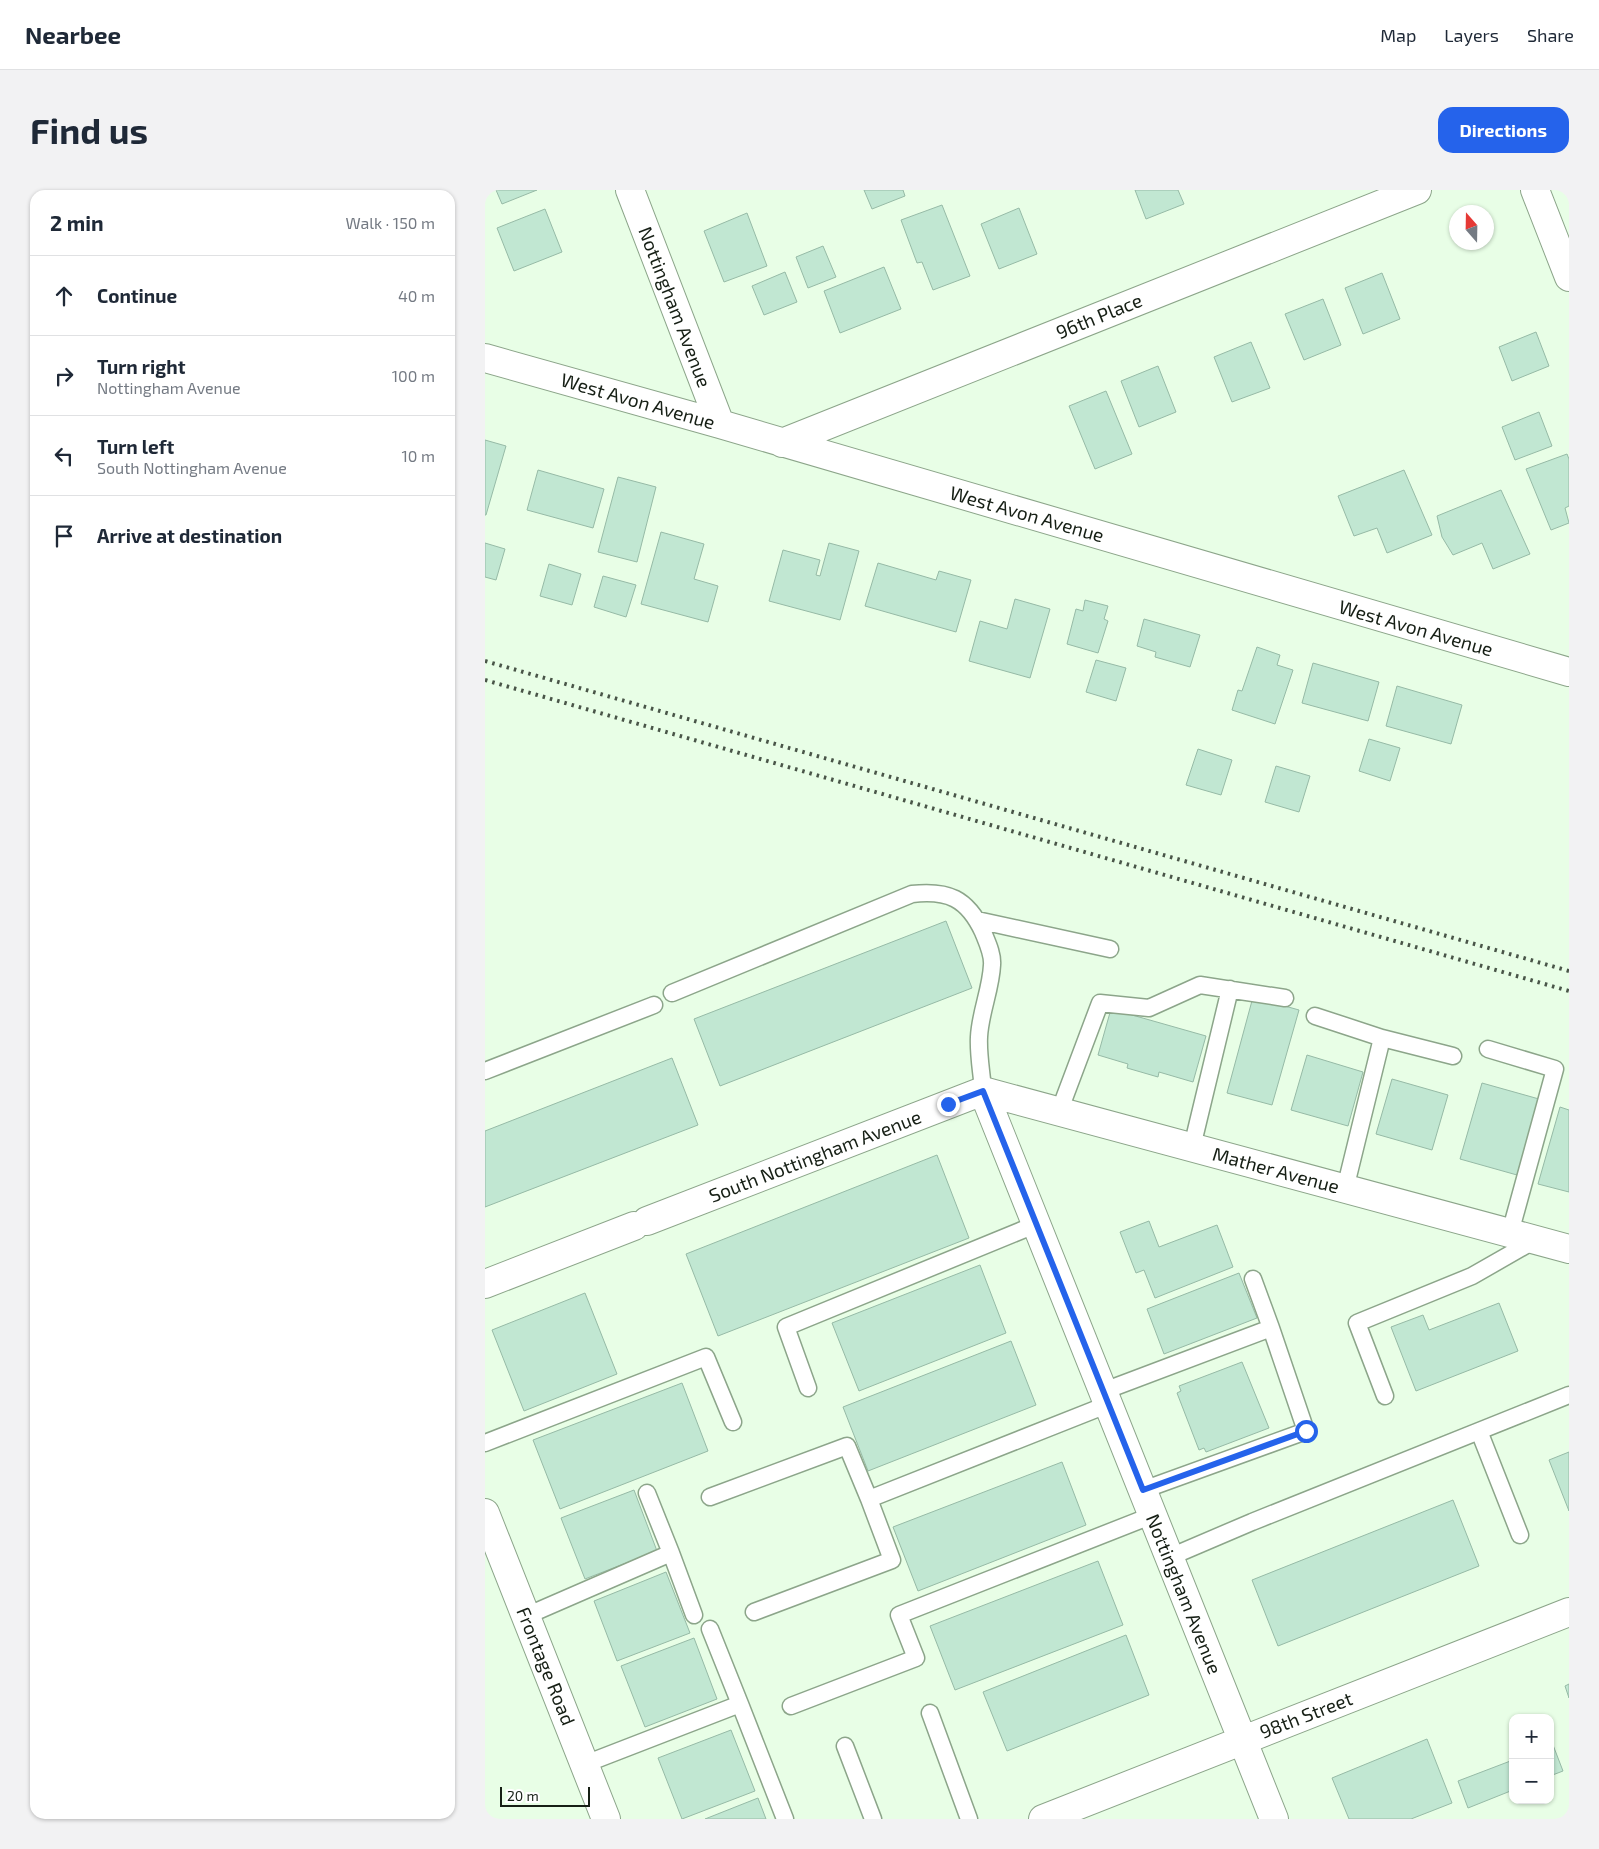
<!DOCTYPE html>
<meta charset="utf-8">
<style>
body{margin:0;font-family:"Exo 2",sans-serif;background:#f2f2f3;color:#1f2937}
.controls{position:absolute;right:15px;bottom:15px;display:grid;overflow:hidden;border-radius:10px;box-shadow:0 1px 4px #0004}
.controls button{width:45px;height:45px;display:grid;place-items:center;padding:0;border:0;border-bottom:1px solid #e0e1e3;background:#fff;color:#1f2937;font:25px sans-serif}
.compass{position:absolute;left:964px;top:15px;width:45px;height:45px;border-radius:50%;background:#fff;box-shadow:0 1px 4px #0004;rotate:340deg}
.scale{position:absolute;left:15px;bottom:12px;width:90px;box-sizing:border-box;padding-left:5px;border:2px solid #161f15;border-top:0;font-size:14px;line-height:18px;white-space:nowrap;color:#161f15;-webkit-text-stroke:4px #fff;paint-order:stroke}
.stop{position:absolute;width:15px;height:15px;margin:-11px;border:4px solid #2563eb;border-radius:50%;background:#fff}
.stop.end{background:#2563eb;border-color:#fff;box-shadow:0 1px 5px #0008}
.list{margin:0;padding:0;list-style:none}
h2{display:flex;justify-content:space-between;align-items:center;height:65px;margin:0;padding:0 20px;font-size:21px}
h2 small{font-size:16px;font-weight:400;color:#747a83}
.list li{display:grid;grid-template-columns:32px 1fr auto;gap:15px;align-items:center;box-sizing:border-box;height:80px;padding:0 20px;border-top:1px solid #e0e1e3}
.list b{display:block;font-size:19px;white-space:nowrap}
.list p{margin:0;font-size:16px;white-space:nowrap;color:#747a83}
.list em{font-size:16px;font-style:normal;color:#747a83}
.icon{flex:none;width:28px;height:28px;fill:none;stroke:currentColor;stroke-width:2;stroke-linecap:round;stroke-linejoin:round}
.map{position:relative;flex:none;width:1084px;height:1629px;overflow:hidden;border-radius:15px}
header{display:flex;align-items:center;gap:30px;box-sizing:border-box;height:70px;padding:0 25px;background:#fff;border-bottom:1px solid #e0e1e3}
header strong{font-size:24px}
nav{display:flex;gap:28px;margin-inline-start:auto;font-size:18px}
.intro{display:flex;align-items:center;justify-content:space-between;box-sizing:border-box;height:120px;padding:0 30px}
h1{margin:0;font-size:35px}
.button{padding:12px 22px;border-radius:15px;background:#2563eb;color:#fff;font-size:18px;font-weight:700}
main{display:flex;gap:30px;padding:0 30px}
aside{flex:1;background:#fff;border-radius:15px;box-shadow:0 1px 4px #0004}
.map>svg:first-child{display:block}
.building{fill:#c1e7d2;stroke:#96baa6}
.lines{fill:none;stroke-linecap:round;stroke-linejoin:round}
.service-casing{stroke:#8ca58a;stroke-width:19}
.minor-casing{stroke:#8ca58a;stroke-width:30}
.service{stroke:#fff;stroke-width:16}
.minor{stroke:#fff;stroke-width:28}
.rail{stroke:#495548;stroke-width:4;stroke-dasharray:2.5 5;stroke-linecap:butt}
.route{stroke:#2563eb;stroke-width:6}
.labels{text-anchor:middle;stroke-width:4.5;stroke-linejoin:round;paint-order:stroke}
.street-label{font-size:19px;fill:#161f15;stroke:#fff}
</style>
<header>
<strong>Nearbee</strong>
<nav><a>Map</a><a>Layers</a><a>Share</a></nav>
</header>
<div class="intro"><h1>Find us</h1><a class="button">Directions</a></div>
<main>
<aside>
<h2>2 min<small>Walk · 150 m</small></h2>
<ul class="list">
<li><svg class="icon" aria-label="ahead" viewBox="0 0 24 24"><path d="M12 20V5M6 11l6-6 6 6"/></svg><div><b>Continue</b></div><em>40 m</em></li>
<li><svg class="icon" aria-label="right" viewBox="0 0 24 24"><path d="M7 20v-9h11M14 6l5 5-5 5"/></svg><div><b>Turn right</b><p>Nottingham Avenue</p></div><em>100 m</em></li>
<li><svg class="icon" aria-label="left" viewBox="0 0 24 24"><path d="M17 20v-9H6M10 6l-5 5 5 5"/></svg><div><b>Turn left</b><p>South Nottingham Avenue</p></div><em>10 m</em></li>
<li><svg class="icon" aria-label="arrive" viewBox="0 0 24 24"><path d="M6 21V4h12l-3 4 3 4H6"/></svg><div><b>Arrive at destination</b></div></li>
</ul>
</aside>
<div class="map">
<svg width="1084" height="1629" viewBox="0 0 1084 1629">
<rect width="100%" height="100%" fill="#e8fee6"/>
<path class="building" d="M11,0H52L17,14Z
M379,0H418L420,6L387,19Z
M650,0H693L699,14L661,29Z
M457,15L485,86L448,100L437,72L432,73L416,30Z
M534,18L552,64L514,79L496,34Z
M60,19L77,62L29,81L12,38Z
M262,23L282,76L239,92L219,41Z
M338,56L351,87L323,98L311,67Z
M399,77L416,119L355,143L339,101Z
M300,82L312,112L279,125L267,96Z
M897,83L915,129L878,144L860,98Z
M838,109L856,155L819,170L800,124Z
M1051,142L1064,176L1027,191L1014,157Z
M766,152L785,198L747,212L729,167Z
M673,176L691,222L654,237L636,191Z
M621,201L647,264L610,279L584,216Z
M1054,222L1067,256L1030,270L1017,237Z
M0,250L21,256L1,325H0Z
M1082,264L1084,269V316L1080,318L1084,333L1066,340L1041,279Z
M53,280L119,299L108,338L42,320Z
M919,280L947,345L902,363L892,338L869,346L853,306Z
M133,287L171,297L152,372L113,362Z
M1016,300L1045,364L1008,379L997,353L968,365L957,347L952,326Z
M176,342L219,354L209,389L233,396L223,432L156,414Z
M0,353L20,359L11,390L0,387Z
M344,353L374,361L355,430L284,411L298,360L335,370L331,385L335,386Z
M393,373L451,390L454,381L486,390L471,442L380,416Z
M64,374L96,384L87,415L55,406Z
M118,386L151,395L141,427L109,417Z
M530,409L565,419L545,488L484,471L495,431L522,439Z
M600,410L623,416L619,429L623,431L613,463L582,454L591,419L598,421Z
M659,429L715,445L705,477L670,467L671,462L652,456Z
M772,457L795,465L792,475L808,480L790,534L747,520L753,500L757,501Z
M611,470L641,478L631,511L601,502Z
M828,473L894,492L883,531L817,513Z
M912,496L977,515L966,554L901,536Z
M884,549L915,558L905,591L874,581Z
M713,559L747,570L736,605L701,595Z
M791,576L825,586L814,622L780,612Z
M461,731L487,798L235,896L209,829Z
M768,807L814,820L787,915L742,903Z
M626,819L721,846L708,892L674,882L673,887L642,878L643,874L613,865Z
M822,865L878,882L863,936L806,920Z
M187,868L213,935L0,1017V941Z
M907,889L963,905L947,960L891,944Z
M997,893L1054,909L1032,985L975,969Z
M1075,917L1084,920V1002L1053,994Z
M452,965L484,1048L233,1146L201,1064Z
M664,1031L674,1057L732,1035L748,1077L670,1108L659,1080L651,1083L635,1042Z
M495,1075L521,1143L374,1201L347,1133Z
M754,1083L772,1128L679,1164L662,1119Z
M100,1103L132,1184L39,1221L7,1140Z
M1014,1113L1033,1161L931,1201L906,1137L938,1125L944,1140Z
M526,1151L551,1215L383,1281L358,1217Z
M757,1172L784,1238L721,1262L719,1258L714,1260L692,1203L696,1201L694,1196Z
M197,1193L223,1261L75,1319L48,1250Z
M1084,1262V1321L1064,1270Z
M577,1272L601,1335L433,1401L408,1337Z
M149,1300L172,1361L100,1389L76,1328Z
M968,1310L994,1376L793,1456L767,1390Z
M613,1371L638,1435L470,1500L445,1436Z
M181,1382L205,1443L132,1471L109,1411Z
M641,1445L664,1505L522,1561L498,1502Z
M209,1448L232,1509L160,1537L136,1476Z
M1084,1494V1508L1080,1496Z
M246,1540L270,1601L197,1629L173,1568Z
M942,1549L967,1613L926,1629H864L847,1588Z
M1068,1555L1078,1581L1065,1586V1556Z
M1028,1570V1600L983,1618L973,1591Z
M273,1608L281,1629H220Z"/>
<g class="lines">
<defs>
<path id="service" d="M492,730L625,759
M187,803L427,704C463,700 482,708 498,742C502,752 508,764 507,775C506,799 495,823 494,847C493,865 497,884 498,901
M830,826L897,848L860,999
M897,848L968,866
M1003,859L1070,879L1025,1043
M0,881L169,815
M574,922L615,813L664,818L715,795L800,808
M707,957L745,799
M323,1198L301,1137L552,1034
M619,1201L786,1138L768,1089
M900,1206L872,1133L987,1086L1050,1050
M994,1241L1035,1345
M0,1253L221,1167L248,1232
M658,1300L821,1241L786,1138
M162,1303L186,1363
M225,1307L362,1256L384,1309
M685,1367L767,1332L1084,1205
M269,1422L407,1370L384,1309L624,1214
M41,1426L186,1363L209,1425
M255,1514L300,1629
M306,1516L431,1468L414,1425L668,1325
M445,1523L484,1629
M360,1556L388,1629
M100,1574L255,1514L225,1439"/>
<path id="minor" d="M145,0L235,234
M1050,0L1084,87
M0,168L235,234L1084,482
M297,253L932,0
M498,901L789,1629
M498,901L1084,1059
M162,1031L498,901
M0,1094L149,1036
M0,1323L121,1629
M558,1629L1084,1422"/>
</defs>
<use href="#service" class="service-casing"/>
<use href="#minor" class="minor-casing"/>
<use href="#service" class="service"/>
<use href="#minor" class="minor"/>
<path class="rail" d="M0,471L1084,781
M0,490L1084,801"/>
</g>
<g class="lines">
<path class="route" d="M463,914L498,901L658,1300L821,1241"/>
</g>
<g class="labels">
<g class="street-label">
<text transform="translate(190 117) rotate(69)" y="7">Nottingham Avenue</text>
<text transform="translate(614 126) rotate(-22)" y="7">96th Place</text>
<text transform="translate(153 211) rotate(16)" y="7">West Avon Avenue</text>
<text transform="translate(542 324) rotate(16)" y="7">West Avon Avenue</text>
<text transform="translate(931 438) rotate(16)" y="7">West Avon Avenue</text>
<text transform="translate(330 966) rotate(-21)" y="7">South Nottingham Avenue</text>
<text transform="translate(791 980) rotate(15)" y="7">Mather Avenue</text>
<text transform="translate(699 1404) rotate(68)" y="7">Nottingham Avenue</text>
<text transform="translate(61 1476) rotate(68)" y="7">Frontage Road</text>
<text transform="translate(821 1525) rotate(-21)" y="7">98th Street</text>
</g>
</g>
</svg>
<div class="controls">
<button>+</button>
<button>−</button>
</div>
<svg class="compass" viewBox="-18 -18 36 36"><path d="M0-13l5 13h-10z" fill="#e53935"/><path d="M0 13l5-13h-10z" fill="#747a83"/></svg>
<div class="scale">20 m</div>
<div class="stop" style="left:821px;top:1241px"></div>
<div class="stop end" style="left:463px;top:914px"></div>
</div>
</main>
